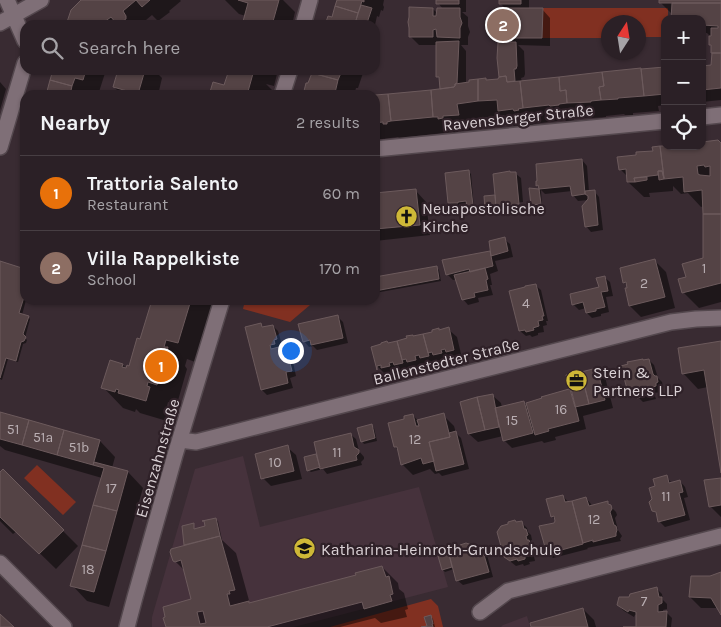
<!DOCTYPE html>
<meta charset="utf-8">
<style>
body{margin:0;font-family:Karla,sans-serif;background:#372d32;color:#f1f3f6}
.controls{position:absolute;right:15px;top:15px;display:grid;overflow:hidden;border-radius:10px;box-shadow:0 1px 4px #0004}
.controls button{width:45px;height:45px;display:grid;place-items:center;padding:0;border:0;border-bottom:1px solid #473e43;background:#2b2026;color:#f1f3f6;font:25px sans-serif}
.compass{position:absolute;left:601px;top:15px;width:45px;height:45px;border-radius:50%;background:#2b2026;box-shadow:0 1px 4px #0004;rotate:12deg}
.you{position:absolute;left:290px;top:350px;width:18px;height:18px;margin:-12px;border:4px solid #fff;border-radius:50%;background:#1a73e8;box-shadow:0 0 0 8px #1a73e833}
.badge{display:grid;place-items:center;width:32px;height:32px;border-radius:50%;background:#ceb837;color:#fff;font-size:16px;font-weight:700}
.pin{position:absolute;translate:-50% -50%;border:2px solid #fff;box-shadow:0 1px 5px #0006}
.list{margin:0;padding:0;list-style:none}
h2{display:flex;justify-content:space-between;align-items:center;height:65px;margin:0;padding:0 20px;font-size:21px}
h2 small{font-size:16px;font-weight:400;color:#a6a3a7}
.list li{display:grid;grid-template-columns:32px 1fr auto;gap:15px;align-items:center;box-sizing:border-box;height:75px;padding:0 20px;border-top:1px solid #473e43}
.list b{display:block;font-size:19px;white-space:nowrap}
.list p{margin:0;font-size:16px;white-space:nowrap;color:#a6a3a7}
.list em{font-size:16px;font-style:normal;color:#a6a3a7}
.icon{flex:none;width:28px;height:28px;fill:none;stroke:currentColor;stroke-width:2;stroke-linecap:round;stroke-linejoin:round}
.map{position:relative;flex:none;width:721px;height:627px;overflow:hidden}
.search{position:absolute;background:#2b2026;box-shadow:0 1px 4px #0004;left:20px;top:20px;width:360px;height:55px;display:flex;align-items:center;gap:12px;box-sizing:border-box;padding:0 18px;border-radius:15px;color:#a6a3a7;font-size:19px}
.panel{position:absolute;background:#2b2026;box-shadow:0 1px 4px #0004;left:20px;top:90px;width:360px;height:215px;border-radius:15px}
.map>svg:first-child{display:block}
.built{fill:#46323c}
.green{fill:#813021}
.shadow{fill:#0007}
.building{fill:#544345;stroke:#6c5a5c;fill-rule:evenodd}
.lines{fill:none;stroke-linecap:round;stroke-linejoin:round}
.minor-casing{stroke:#54484e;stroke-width:18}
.minor{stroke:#7f6f77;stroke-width:15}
.labels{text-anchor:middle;stroke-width:4.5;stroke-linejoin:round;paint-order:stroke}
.number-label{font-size:14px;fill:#b9aeb2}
.street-label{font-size:16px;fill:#dbd2d6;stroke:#2f2128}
.poi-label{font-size:16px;fill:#dbd2d6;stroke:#2f2128;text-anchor:start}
</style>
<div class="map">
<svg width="721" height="627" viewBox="0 0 721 627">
<rect width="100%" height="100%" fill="#392b32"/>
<path class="built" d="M243,456L260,527L419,487L448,587L294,627H152V617L195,469Z
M527,616L530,627H501L503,625Z"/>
<path class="green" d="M543,8H668V19H665V37H639L638,22H608V38H542Z
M245,300H333L310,305L290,322L243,309Z
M37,465L76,502L63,515L24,478Z
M431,599L438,606L443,627H330Z"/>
<path class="shadow" d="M83,0H180L181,1L169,11L170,12L158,21L152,15L140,25H67Z
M225,0H283L295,12L292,25H243L246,16L239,14Z
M339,0H384L383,5L384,7L383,11L381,10L379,17L377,16L375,25H325L333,18Z
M438,0H466V12H462L468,17V26L470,32L468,37V45H461L466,51V84L500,80L504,43L498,37L506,9L500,3V0H529V9H542L550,18V46L518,45L524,51L525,74L524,77L521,78L522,82L665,68V105L658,106L659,111L633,113V115H625L624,114L606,116V117L592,118L591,117L584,118L574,119V120L566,121L565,120L533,124L534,125L530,126L529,124L514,126L504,115L472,119L473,130L458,131V133L455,134L453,132L407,137L400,139L398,137L375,140V97L442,90L441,80L437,76V45H419L411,37L433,9L438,14L443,9L438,3Z
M660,0H721V100L702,102V67L713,66V47L710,45V36L707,33H704L703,41H702V19L673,15L660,2Z
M54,70H106L98,95L90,93V95H47Z
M119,70H154L162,78L158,95H122L114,87Z
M230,70H278L274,86L266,84L274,92L273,95H210L225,87Z
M314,70H364L358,88H356L354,95H304L309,84Z
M0,79V82L6,89L0,110Z
M721,145V302L699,308L683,292L687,278L704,259V206L701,207L688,193L681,194L673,186V191L649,193L650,197H644L628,182V177L620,169L702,146Z
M582,160L587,166L589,192L594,191L599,197L603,230L591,232L586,226L589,200L578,201L573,195L572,191L545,194L541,190L542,206L534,207L532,204L531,190L540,191L539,187L537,185Z
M469,172L471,174L474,208H470L468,206L467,203L459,204V205L451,204L449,202Z
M515,173L521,178L523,202L500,205V207L523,205L524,209L503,211L498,206V211L489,212L487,209L495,197L497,199Z
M416,191L426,202L430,235L375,241V195Z
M504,239L510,244L513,257L495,261L498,271L490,274L492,285H490L493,295L478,298L479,302L468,305L463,299L457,279L453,280L447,274L444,261L491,252Z
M655,261L666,272L675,308L641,317L630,306L628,286L624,282Z
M0,263L25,270L26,300L22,315L28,317L30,319L25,338L27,340L26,343L23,344L18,362L8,359L2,380L0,379Z
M436,267L439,270L441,281L375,293V278Z
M604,277L610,282L613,296L606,297L609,312L601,314V316L592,318L587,313L586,308L579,310L573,304L600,288Z
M535,285L541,290L548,321H546L547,325L543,326L544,332L538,333V335L532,337L530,335L526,336L520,331Z
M153,300H214L212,308L214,310L198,363L187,359L185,366L187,369L177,404L168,402L167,406L170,409L167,421L140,413L136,409L135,412L123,408L103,387L110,362L123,365L127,369L130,367L141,341Z
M337,316L343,322L348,343L317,350L313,346L309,347L304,341Z
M260,324L264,328L273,326L278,331L282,345L279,346L280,349L284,353L285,357H287L293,362L296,376L290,378L293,388L267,395L262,390Z
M448,329L457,337L462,358L455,360L453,357L448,358L449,361L442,363L440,360L436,361V364L429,366L427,363L423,364V368L417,369L414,367L410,368L411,371L404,373L401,370L397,371L398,374L391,376L388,373L385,374L377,366L388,344Z
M721,342V466L708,387L698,389L683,373Z
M649,360L654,365L658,378L662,382L663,387L661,388V392L654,393L656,399L643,402L638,397L635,398L629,393Z
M596,369L605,377L613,408L583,416L586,429L555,437L556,440L544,443L542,441L512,448L504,440L503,436L478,442L469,434L492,395L501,403L502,408L524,402L526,404L571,390Z
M0,413L100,441L115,457L112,468L128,472L143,488L109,607L87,601L72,585L102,478L5,450L0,446Z
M413,415L418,421L443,415L454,426L456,433L461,438L469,469L442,476L439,473L435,474L430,469L413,475L402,464L399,451L395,447L406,420Z
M371,426L374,428L377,441L364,444L362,441Z
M350,434L356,439L359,451L364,457V459L361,462L362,465L327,474L323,469L311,472L308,470L316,455L319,458Z
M287,447L296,455L302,479L271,486L263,478Z
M3,471L78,546L56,569L17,531L13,534L0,521V474Z
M666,477L672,483L680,481L685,487L688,497L684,498L690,520L665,527L659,521L658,515L653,510V499Z
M721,479V517L710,506Z
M563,496L569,503L586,498L591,504L592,507L607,503L616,512L617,515L615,518L618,530L622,536L620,539L621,541L587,548L588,549L553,558L548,553L556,521L552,516Z
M215,519L218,521L222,540L236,553L250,604L357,576L382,567L398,583L399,589L404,593L408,609L405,610L407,617L381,623L375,618L340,627H167L193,600L185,571L174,560L186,546L185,545L183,527L192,525L195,530L206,527Z
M521,522L527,528L528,532L531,535L532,540L530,541L534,546L535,551L533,552L535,561L529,562L530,564L524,566L523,564L516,566L511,562L505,556L517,523Z
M482,549L487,555L493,577L463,585L457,580L454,569L445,572L443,570L440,557L456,553Z
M721,573V613L718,608H701L690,597L710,577Z
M656,588L662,594L663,600L667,604V609L663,610V613L666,612L672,618L671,627H637V615H635L634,617L624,611L618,605L630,598Z
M583,609L594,620L596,627H533Z
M431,616L433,619L435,627H426H428Z"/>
<path class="building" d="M81,0H136L123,11L126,16V19L119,23H116L111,17L100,25H66L71,10Z
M136,0H150L142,7Z
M238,0H279L272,25H242L248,3Z
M337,0H364V2L362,1L358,13L335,6Z
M436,0H459V4H436Z
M499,0H521V4H499Z
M659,0H721V3H659Z
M672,3H721V53H711V45H709V36H711V28H718V26L702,25V19H671Z
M361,5L372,8L367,23L356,20Z
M335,6L358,13L355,24L357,25H323L324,21L326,22L328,16L332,17Z
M409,7L433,8V16H436L437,8H460V17L462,23L460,28V38L437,37L436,29L433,30V37H409V28L408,22L409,17Z
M497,8H543L542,38H496Z
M459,41L457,83L455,84V86L454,87L440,89L439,77H436V42Z
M498,42H516L517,66L516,69H514L515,81L507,82L506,76L499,77L497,58Z
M712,53H721V88L702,90V66L711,65Z
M665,67V94L644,96L641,69Z
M641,68L644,96L618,98V99L601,100L599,87L604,86L602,72Z
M53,70H86L83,80L75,78L72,86L50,80Z
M118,70H145L138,94L113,87Z
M229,70H254L247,95H209L213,82L224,85Z
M312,70H344L343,74L341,73L338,80L312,73Z
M602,72L604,86L599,87L601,100L591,101V102L567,103L566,90L560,91L559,77Z
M312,73L338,80L335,93L336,95H303L306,83H308Z
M506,76L507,82L520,81L523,108L518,109L519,110L514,111L513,109L498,111L497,100L478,101V79L486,78V80L498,79L499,77Z
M559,77L560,91L566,90L567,103L559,104V105L550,106L549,105L523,108L520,81Z
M478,79V101L457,104L459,115L443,116V118L438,119V117H433L431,90L454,87L455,86V84L469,82V80Z
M50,80L72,86L70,95H46Z
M431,90L433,117L391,121L388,94Z
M388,94L391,121L387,122V124H383V122L375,123V95Z
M718,140L721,143V214H703L702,190L684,192L683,177L664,179L660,146H702V142ZM704,165L705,167L710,166V176L700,175L698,174L697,166Z
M660,146L664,178L662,171H658V175L634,178L635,182H627L626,169L619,170L617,157L636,155V152L653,151L652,147Z
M582,159L585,194L572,196L570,186L539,189L538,185L536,186V181H537L536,164Z
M469,170L473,206H467L466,201L458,202V203H448L445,173Z
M510,171V172H516L519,204L496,206L493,174Z
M658,171H662L664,179L659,180Z
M647,177V180L635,182L634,178Z
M529,188L539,189L541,204L531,205Z
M416,189L420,225L375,229V193Z
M595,190L598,225L585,227L582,206L588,199V196L585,194V191Z
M495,195L496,209L485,210L484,196Z
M25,196V213L21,211Z
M703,214H721V283L682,293L678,279L686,277L682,264L703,258Z
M505,237L508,251L491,256L489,241Z
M490,251L493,266L470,272L469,269L446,275L442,260Z
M655,259L665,297L629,306L625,288H627L626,282L623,283L620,268Z
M0,261L25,269V294L19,313L29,316L23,334L26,337L24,341L21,342L16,361L6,358L0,378Z
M437,266L439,279L375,291V277Z
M485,268L488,279L486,280L488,290L474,293L475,297L462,300L454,275Z
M605,276L608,291L601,292L605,307L596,309V311L586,313L583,302L572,305L570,294L599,287L596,278Z
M536,284L544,316H542L543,320L538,321L539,326L533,328L534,330L526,332L525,330L519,331L509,291L525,287V286Z
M152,300H191L178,343L166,340L164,347H168L157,385L148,382L147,386L150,387L146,401L118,393L119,390L116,389L115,392L101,388L110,360L123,364L122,367L126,368L127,365L129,366L137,338L140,339Z
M338,315L343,338L311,345L310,340L303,342L298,324Z
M261,323L262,327L273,325L277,339L274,340L275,344L270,345L271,349L279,347L282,357L288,355L292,371L286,372L288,383L261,390L245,327Z
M449,327L454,350L446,352L445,349L441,350L442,353L433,355L432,352L428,353L423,334L432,332V330L439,328V330Z
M423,334L429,356L420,358L419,355L415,356L416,360L407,362L406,359L402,360L397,341L407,338L406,336L413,335V336Z
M387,341L388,343L397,341L403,363L394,365L393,362L389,363L390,366L381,368V365L377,366V370L371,347L381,344V343Z
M721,341V473L704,370L682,374L678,348Z
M643,359V360L649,359L653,374L655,376H657L658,382L656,383V386L650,388L651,394L637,398L635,392L628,393L621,366L628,364L627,362Z
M597,368L605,400L589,404L581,372Z
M581,372L589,404L575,407L566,375Z
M569,389H571L579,421L548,429L549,431L535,435L526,403L542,398L541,397Z
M493,394L499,427L485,430L477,397Z
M477,397L485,430L468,434L460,402Z
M524,401L533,433L503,441L495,408Z
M0,412L29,420L22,445L0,439Z
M444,413L450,437L429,442L434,461L423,464L421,458L401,465L397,447H394L388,423L404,419V416L413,414L416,426H419L417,420Z
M29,420L64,430L57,455L22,445Z
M372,424L375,438L361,442L357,428Z
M64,430L100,440L93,465L57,455Z
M456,431L464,464L436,471L429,442L450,437L449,433Z
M351,433L354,447L359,450V453L356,456L357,460L320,469L314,442Z
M288,445L294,471L261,479L255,454Z
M316,454L320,467L307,471L304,457Z
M94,462L128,471L117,511L93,505L104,468L93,465Z
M3,469L64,530L39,554L0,517V472Z
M667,475L669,483L680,480L683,492L679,493L685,515L658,522L656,512L652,511L649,502L652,499L649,488L655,486L653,479Z
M721,478V505L709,507L704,480Z
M563,495L565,502L572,501L583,544L547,554L539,526L554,523L555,521L554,516L551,517L546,499Z
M586,497L589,506L608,501V504L611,505L612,509L610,512L614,525L616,526L617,530L616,533V536L593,542V540L583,543L572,501Z
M93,505L117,511L106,551L82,545Z
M216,518L220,536L184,545L182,526L194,523V529L205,526L204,521H202Z
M515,520L516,522L522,521L524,529H526L528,535L526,536L527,540H529L531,546L529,547L531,555L525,557V559L518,561L517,559L510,561L504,557L497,532L501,526L508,524V522Z
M220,536L235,590L229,591L230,594H227L230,606L249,601V603L356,575L355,573L382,566L386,577L389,576L393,594L390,595L392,601L364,609L362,602L267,627H166L163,618L165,617L163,607L191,599L181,560L175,562L173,561L170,552L171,549ZM203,611L206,623L200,624L197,612Z
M466,543L472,545L476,550L482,548L489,572L456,581L449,554L456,552L460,545Z
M82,545L106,551L94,592L70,586Z
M449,554L452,567L442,570L438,556Z
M721,572V615L711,598L689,597L691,576H710Z
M657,587L659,597H662V603L658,605V612L667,611L666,627H623H636V612L629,610L628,612L617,605L619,597H629L630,594Z
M583,608L588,627H531L530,623Z
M0,614L14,627H0Z
M431,615L433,624H432L433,627H421L427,626L424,617Z"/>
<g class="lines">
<defs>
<path id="minor" d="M7,0L25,41
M0,23L41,0
M303,25L310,0
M282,95L290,70
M702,117L721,115
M0,147L25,63
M375,149L665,121
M180,440L196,442L671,322L696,319L721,318
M0,563L64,627
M480,612L508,591L721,536
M127,627L135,597L175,455L222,300"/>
</defs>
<use href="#minor" class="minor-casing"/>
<use href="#minor" class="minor"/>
</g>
<defs>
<symbol id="church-disc" viewBox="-11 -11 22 22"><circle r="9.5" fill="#ceb837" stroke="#2f2128"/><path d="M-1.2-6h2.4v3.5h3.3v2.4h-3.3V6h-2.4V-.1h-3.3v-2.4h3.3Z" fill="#111"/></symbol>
<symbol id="office-disc" viewBox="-11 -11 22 22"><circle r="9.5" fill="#ceb837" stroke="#2f2128"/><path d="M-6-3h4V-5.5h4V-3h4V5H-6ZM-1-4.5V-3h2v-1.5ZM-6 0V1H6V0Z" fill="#111"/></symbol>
<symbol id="school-disc" viewBox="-11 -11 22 22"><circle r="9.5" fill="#ceb837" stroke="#2f2128"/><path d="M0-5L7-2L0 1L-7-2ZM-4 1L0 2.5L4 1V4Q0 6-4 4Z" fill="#111"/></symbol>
</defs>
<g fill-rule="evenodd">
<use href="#church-disc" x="394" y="204" width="25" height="25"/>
<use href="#office-disc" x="564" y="368" width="25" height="25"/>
<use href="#school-disc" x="292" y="536" width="25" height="25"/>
</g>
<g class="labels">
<g class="number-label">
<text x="704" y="273">1</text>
<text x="644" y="288">2</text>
<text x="526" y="308">4</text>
<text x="561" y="414">16</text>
<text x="512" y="425">15</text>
<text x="13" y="434">51</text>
<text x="43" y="442">51a</text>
<text x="415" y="444">12</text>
<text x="79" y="452">51b</text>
<text x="337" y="457">11</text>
<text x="275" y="467">10</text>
<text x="111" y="493">17</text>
<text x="666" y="501">11</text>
<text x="594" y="524">12</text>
<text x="88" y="574">18</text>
<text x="644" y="606">7</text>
</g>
<g class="street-label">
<text transform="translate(518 117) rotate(-6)" y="6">Ravensberger Straße</text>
<text transform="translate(446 361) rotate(-14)" y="6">Ballenstedter Straße</text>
<text transform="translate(157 458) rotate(-74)" y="6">Eisenzahnstraße</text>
</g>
<g class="poi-label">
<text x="422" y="214">Neuapostolische<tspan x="422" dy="18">Kirche</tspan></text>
<text x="593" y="378">Stein &amp;<tspan x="593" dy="18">Partners LLP</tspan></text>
<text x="321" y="555">Katharina-Heinroth-Grundschule</text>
</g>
</g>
</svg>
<div class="controls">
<button>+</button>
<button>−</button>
<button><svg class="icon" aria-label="locate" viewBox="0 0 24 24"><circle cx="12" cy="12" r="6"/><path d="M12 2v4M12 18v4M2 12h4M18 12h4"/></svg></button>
</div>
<svg class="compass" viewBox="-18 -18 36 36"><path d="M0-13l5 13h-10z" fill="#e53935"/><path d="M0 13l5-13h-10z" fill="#a6a3a7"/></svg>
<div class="you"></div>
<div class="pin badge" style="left:161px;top:366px;background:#e8710a">1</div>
<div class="pin badge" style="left:503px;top:25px;background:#8d6e63">2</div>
<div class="search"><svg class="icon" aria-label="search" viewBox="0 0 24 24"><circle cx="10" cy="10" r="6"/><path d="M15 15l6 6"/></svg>Search here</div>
<section class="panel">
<h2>Nearby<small>2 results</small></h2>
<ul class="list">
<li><span class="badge" style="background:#e8710a">1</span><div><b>Trattoria Salento</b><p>Restaurant</p></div><em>60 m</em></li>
<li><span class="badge" style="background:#8d6e63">2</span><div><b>Villa Rappelkiste</b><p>School</p></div><em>170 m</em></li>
</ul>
</section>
</div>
